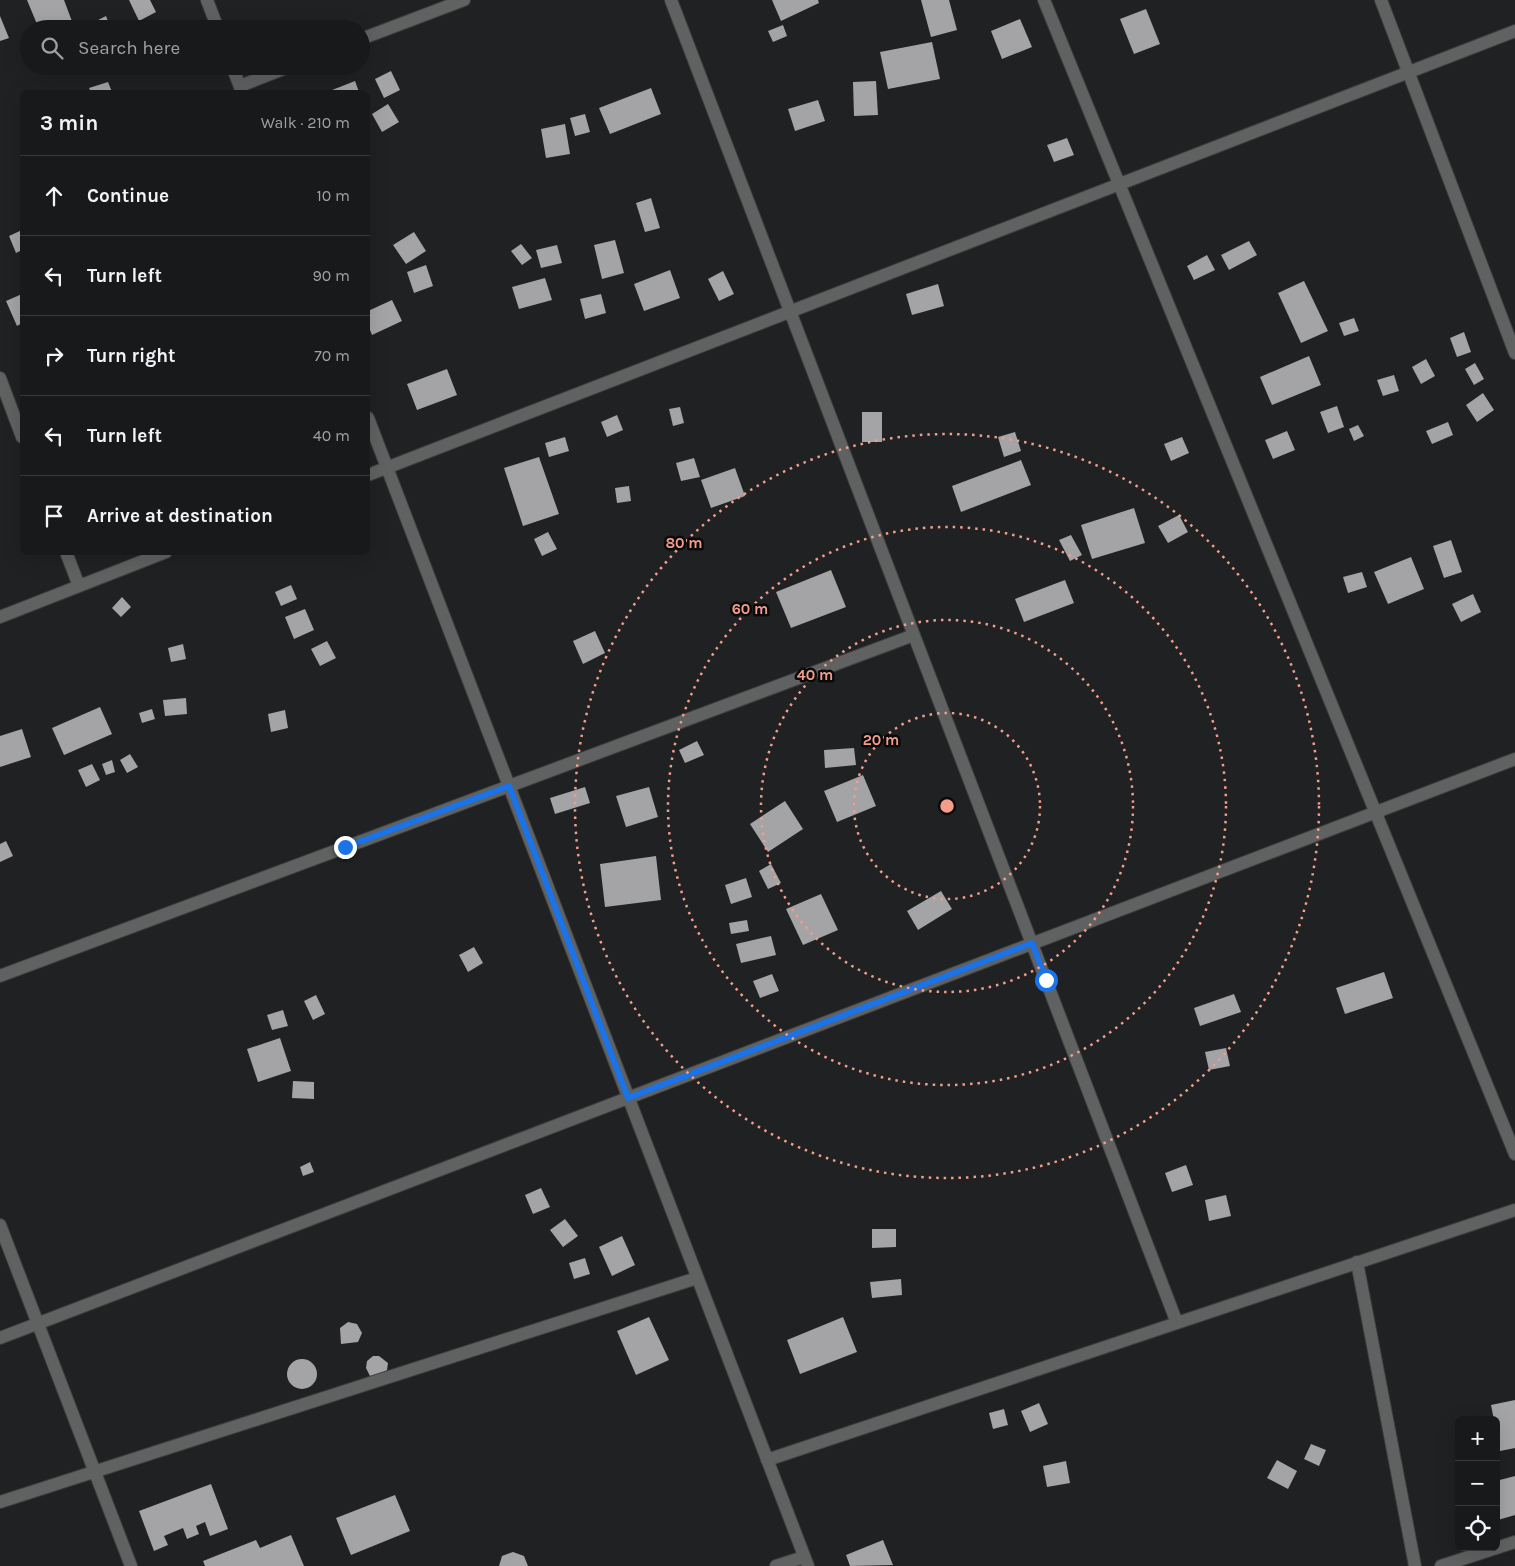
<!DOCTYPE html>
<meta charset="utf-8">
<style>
body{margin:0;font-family:Karla,sans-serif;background:#252627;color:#f1f3f6}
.controls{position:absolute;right:15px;bottom:15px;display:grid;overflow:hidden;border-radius:8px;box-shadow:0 5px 20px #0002}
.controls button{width:45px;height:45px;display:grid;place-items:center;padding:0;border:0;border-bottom:1px solid #363839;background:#18191a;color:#f1f3f6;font:25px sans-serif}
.stop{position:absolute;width:15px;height:15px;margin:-11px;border:4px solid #1a73e8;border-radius:50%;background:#fff}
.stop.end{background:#1a73e8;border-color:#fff;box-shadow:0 1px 5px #0008}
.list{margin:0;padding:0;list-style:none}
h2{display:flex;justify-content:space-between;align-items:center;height:65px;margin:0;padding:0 20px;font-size:21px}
h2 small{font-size:16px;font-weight:400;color:#9fa0a2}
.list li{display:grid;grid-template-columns:32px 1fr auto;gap:15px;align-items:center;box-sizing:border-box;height:80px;padding:0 20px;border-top:1px solid #363839}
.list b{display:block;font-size:19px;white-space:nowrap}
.list em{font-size:16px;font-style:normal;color:#9fa0a2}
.icon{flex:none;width:28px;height:28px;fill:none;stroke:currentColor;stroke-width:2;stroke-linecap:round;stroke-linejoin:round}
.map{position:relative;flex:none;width:1515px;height:1566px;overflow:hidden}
.search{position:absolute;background:#18191a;box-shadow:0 5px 20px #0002;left:20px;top:20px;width:350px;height:55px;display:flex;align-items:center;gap:12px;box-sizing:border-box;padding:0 18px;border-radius:28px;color:#9fa0a2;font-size:19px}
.panel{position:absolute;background:#18191a;box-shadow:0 5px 20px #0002;left:20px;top:90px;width:350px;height:465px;border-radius:8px}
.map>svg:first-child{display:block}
.building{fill:#a4a3a6}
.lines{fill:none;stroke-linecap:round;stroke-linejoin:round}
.street-casing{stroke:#3d3e40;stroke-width:14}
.street{stroke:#606161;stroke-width:12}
.route{stroke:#1a73e8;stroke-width:6}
.ring{fill:none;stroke:#f49d8b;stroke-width:2.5;stroke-dasharray:2.5 5}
.centre{fill:#f49d8b;stroke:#0a0a0b;stroke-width:2.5}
.ring-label{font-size:15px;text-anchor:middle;font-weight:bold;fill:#f49d8b;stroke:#0a0a0b;stroke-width:5;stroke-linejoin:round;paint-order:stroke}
</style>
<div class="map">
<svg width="1515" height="1566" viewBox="0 0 1515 1566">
<rect width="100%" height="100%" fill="#202123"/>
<path class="building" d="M27,0H64L73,24L61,29H39Z
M129,0H150L156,12L139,21Z
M772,0H818L819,3L781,21Z
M921,0H949L957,30L931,37Z
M1146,9L1160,44L1134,54L1120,19Z
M0,16L9,38L0,41Z
M106,16L111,29H90L88,25Z
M1020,19L1032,47L1002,59L991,31Z
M783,25L787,36L773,42L768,31Z
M932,42L940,79L888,89L880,52Z
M391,71L400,90L384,98L375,79Z
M355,81L359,92H327Z
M876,81L878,115L854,116L853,82Z
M108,82L112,92H91L89,88Z
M651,88L661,114L610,134L599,108Z
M818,100L825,121L795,131L788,109Z
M388,104L399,122L382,132L372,114Z
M585,114L590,132L575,136L570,118Z
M565,124L570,154L546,158L541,129Z
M1067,138L1074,155L1054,162L1047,145Z
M651,198L660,228L645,232L636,203Z
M22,230V250L16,253L9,236Z
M414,232L426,251L406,264L393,245Z
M615,240L624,273L602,279L594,245Z
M1249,241L1257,255L1229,270L1221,255Z
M521,244L532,258L522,265L511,251Z
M557,245L562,263L541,268L536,250Z
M1207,255L1215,270L1194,280L1187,266Z
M426,265L433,286L414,293L407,272Z
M670,270L680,298L644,311L634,284Z
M723,271L734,294L719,301L708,279Z
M545,278L552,300L519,309L512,287Z
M1304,281L1328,331L1301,343L1278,293Z
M938,284L944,306L912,315L906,294Z
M22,294V323L17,326L6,301Z
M601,294L606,313L585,319L580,299Z
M392,300L402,321L372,335L368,325V311Z
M1354,318L1359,331L1344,336L1339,323Z
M1464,332L1471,352L1457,357L1450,338Z
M1309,356L1321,385L1272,405L1260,377Z
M1426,359L1435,376L1421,384L1412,367Z
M1475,363L1484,379L1474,385L1465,369Z
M447,369L457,395L417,410L407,384Z
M1394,375L1399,391L1383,396L1377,380Z
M1483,393L1494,410L1477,422L1466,405Z
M1337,406L1344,427L1328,433L1320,412Z
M680,407L684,423L673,426L669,409Z
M862,412H882V442H862Z
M617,415L623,430L607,437L601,422Z
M1448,422L1453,435L1432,444L1426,431Z
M1358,425L1364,436L1354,441L1349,429Z
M1287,431L1295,450L1273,459L1265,440Z
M1015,432L1021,451L1004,457L998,437Z
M565,437L569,451L549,457L545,443Z
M1182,437L1189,453L1171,461L1164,444Z
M539,457L559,514L523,526L504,468Z
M694,458L700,477L681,481L676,463Z
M1021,460L1031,485L961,512L952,486Z
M735,468L745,496L711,508L701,480Z
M629,486L631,501L617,503L615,488Z
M1134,508L1145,543L1092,559L1081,525Z
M1179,515L1188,532L1168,543L1158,526Z
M548,532L557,549L542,556L534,539Z
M1071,535L1082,555L1070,561L1059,540Z
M1451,540L1462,572L1444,578L1433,546Z
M1411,557L1424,589L1388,604L1374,572Z
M831,570L846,607L791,628L776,592Z
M1362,572L1367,587L1348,593L1343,577Z
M1065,580L1074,603L1024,622L1015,599Z
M291,585L297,599L281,606L275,592Z
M1473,594L1481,612L1461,622L1452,604Z
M122,597L131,607L121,617L112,608Z
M305,609L314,630L294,639L285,617Z
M595,631L605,653L583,664L573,641Z
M327,641L336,658L320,666L311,649Z
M183,644L186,659L171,662L168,648Z
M186,698L187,714L165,716L163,700Z
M100,707L112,734L64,755L52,728Z
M152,709L155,719L142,723L139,713Z
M285,710L288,728L271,732L268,714Z
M22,729L31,757L0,767V736Z
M697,741L704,755L685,763L679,750Z
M854,748L856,765L825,768L824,750Z
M130,754L138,767L127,773L120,760Z
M112,760L115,772L106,775L102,764Z
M92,764L100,780L86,787L78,770Z
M863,775L876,806L837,822L824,791Z
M585,787L590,803L555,814L550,798Z
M649,787L658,817L626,827L616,796Z
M785,801L803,829L768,852L750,824Z
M6,841L13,856L0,862V844Z
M656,856L661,900L605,907L600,864Z
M771,864L781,883L768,889L759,871Z
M746,878L752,897L731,904L725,885Z
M941,891L952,909L918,930L907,911Z
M821,894L838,930L803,945L786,909Z
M747,920L749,931L731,934L729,923Z
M771,936L776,955L741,963L736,944Z
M474,947L483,963L468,972L459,955Z
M1384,972L1393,998L1345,1014L1336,988Z
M772,974L779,991L760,998L753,981Z
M1234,994L1241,1012L1200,1026L1194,1008Z
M316,995L325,1014L313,1020L304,1001Z
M283,1010L288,1026L272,1030L267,1015Z
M280,1038L291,1071L258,1082L247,1049Z
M1226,1048L1230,1066L1209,1070L1205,1052Z
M293,1081L314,1082V1099L292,1098Z
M310,1162L314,1172L303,1176L300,1167Z
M1186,1165L1193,1185L1172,1192L1165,1173Z
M541,1188L550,1207L533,1214L525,1195Z
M1226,1195L1231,1216L1209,1221L1205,1200Z
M565,1219L578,1236L563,1247L550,1230Z
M872,1229H896V1247L872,1248Z
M622,1236L635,1265L612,1276L599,1247Z
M585,1258L590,1274L574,1279L569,1263Z
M901,1279L902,1295L872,1298L870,1282Z
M649,1317L669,1360L636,1375L617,1331Z
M843,1317L857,1352L800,1374L787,1340Z
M348,1322L357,1324L362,1333L358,1342L341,1344L340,1328Z
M373,1356H379L388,1363L387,1370L381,1376L371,1378L366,1368L367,1361Z
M287 1374a15 15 0 1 1 30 0a15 15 0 1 1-30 0Z
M1515,1400V1448L1500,1451L1496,1420H1494L1491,1405Z
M1039,1403L1048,1424L1030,1432L1021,1411Z
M1004,1409L1008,1425L993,1429L989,1413Z
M1311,1444L1326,1450L1319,1466L1304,1459Z
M1277,1460L1297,1471L1288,1489L1267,1478Z
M1066,1461L1070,1483L1047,1487L1043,1466Z
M1515,1476V1515L1498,1520L1496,1512V1481Z
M211,1484L228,1529L210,1536L205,1522L196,1526L199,1534L187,1539L183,1528L164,1536L168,1545L154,1551L139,1511Z
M395,1495L410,1531L351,1555L336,1518Z
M291,1535L304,1566H205L203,1561L256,1540L260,1548Z
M883,1540L893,1565L850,1566L846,1555Z
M513,1552L524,1556L528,1566H499L502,1556Z"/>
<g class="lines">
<defs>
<path id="street" d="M207,0L218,29
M671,0L1177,1323
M1044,0L1515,1154
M1381,0L1515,353
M361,39L464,0
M232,66L242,92
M240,86L291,66
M0,378L22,437
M368,418L808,1566
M368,475L1515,31
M66,552L79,586
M0,617L166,552
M0,976L914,635
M0,1225L131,1566
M1357,1262L1415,1566
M0,1338L1515,759
M767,1460L1515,1210
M0,1502L697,1278
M776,1566L804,1557
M1441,1566L1515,1542"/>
</defs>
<use href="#street" class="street-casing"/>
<use href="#street" class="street"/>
</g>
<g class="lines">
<path class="route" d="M345,847L509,786L628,1098L1032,943L1046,980"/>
</g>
<g class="ring">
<circle cx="947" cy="806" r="93"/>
<circle cx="947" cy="806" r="186"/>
<circle cx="947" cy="806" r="279"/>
<circle cx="947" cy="806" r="372"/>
</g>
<circle cx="947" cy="806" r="8" class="centre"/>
<g class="ring-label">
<text x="684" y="548">80 m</text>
<text x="750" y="614">60 m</text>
<text x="815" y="680">40 m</text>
<text x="881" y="745">20 m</text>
</g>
</svg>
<div class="controls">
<button>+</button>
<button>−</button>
<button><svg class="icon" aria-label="locate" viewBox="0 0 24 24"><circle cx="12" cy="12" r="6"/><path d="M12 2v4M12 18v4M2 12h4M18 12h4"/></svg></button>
</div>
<div class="stop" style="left:1046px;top:980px"></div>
<div class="stop end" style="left:345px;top:847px"></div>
<div class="search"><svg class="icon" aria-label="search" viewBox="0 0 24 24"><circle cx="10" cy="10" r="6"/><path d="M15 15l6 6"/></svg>Search here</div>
<section class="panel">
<h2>3 min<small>Walk · 210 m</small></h2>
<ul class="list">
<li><svg class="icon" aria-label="ahead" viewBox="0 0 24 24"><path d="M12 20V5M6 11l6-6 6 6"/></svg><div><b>Continue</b></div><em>10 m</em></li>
<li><svg class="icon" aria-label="left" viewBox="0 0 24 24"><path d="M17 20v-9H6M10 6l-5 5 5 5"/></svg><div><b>Turn left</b></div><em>90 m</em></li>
<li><svg class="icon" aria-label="right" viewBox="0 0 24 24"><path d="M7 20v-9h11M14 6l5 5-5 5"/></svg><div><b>Turn right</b></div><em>70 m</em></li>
<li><svg class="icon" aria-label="left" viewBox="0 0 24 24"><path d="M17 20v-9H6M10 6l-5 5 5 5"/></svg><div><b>Turn left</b></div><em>40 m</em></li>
<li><svg class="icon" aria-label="arrive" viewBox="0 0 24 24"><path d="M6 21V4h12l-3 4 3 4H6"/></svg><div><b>Arrive at destination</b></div></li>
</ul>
</section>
</div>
